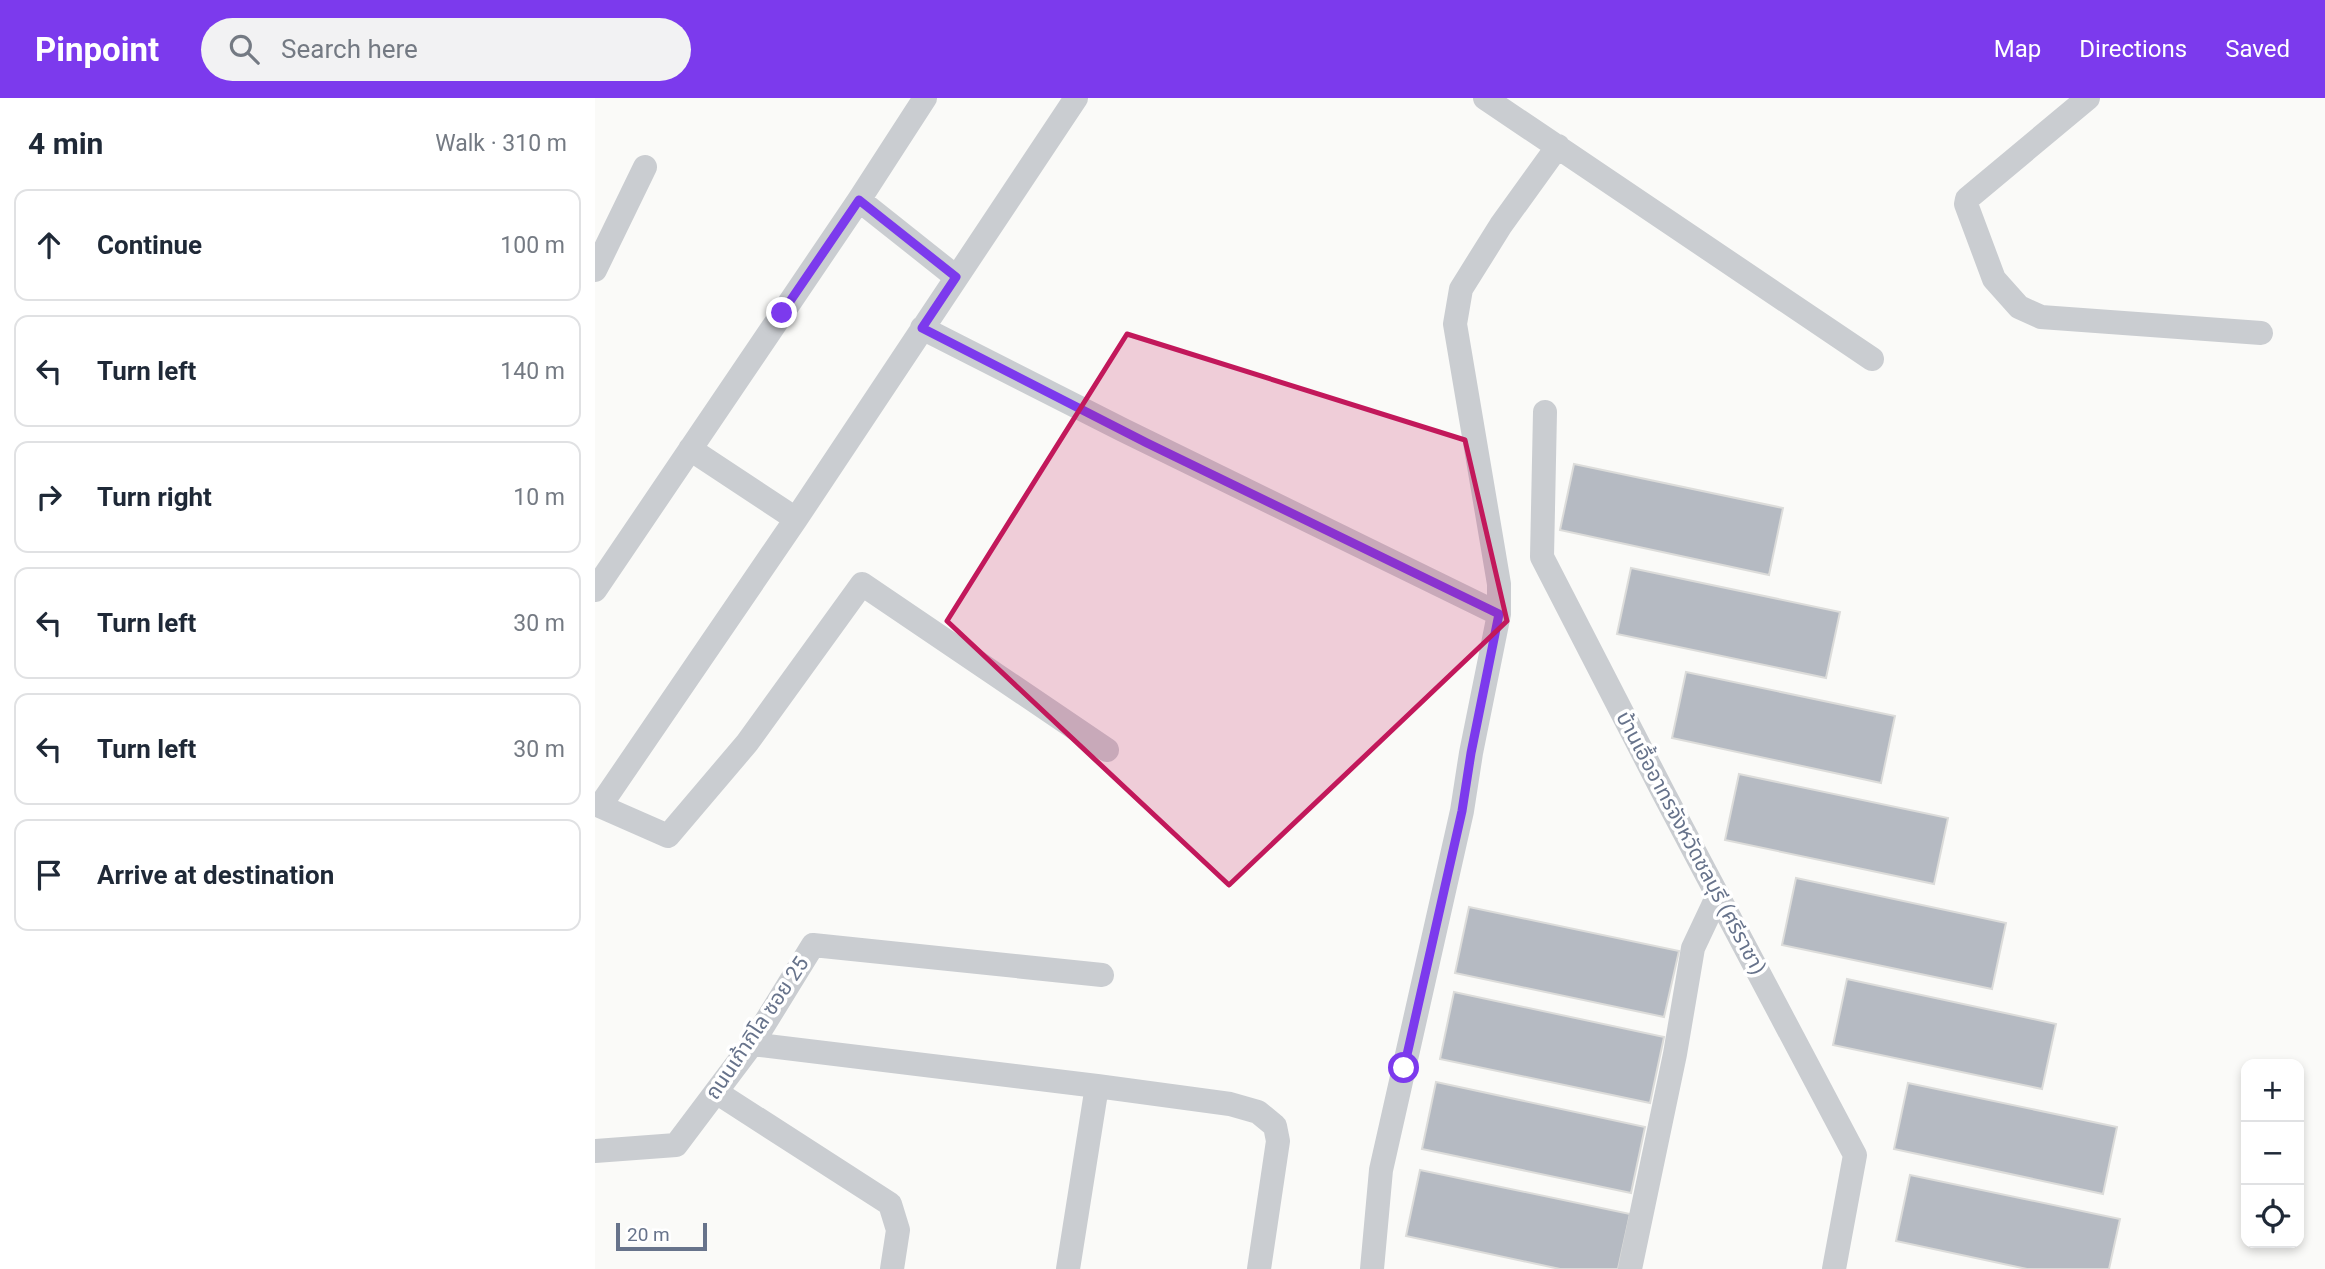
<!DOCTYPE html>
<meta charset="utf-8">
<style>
body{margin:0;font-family:Roboto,"Noto Sans Thai",sans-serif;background:#f2f2f3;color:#1f2937}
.controls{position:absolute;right:21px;bottom:21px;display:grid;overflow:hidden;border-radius:14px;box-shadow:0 4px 10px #0003}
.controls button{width:63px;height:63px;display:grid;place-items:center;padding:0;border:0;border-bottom:2px solid #e0e1e3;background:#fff;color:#1f2937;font:35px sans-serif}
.scale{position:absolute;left:21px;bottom:18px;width:91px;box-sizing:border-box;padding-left:7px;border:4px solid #67738b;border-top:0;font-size:19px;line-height:24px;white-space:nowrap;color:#67738b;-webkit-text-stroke:5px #fff;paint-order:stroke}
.stop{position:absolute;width:21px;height:21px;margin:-16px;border:5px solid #7c3aed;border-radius:50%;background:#fff}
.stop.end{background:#7c3aed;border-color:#fff;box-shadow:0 2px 7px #0008}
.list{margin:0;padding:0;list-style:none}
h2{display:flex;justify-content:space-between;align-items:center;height:91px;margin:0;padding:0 28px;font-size:30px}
h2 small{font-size:23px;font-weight:400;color:#747a83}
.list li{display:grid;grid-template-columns:46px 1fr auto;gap:21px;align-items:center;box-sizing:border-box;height:112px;margin:0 14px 14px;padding:0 14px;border:2px solid #e0e1e3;border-radius:14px}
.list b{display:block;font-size:26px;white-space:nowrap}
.list em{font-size:23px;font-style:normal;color:#747a83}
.icon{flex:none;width:38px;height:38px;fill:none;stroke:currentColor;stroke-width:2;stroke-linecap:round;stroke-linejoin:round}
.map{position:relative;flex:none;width:1730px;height:1171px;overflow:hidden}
header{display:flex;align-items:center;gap:42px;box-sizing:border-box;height:98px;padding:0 35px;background:#7c3aed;color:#fff}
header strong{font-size:33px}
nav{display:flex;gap:38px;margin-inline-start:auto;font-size:24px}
.search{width:490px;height:63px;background:#f2f2f3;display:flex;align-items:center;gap:18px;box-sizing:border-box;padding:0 24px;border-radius:38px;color:#747a83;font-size:26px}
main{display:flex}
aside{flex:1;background:#fff}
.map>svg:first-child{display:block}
.building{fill:#b5bac2;stroke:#dcdcda;stroke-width:2}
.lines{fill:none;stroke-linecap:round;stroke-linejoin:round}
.street{stroke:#cacdd1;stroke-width:24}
.route{stroke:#7c3aed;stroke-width:9}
.marked{fill:#c2185b;fill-opacity:0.2;stroke:#c2185b;stroke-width:5;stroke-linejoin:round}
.labels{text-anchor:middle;stroke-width:7;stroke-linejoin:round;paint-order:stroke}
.street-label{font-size:21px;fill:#67738b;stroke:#fff}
</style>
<header>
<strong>Pinpoint</strong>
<div class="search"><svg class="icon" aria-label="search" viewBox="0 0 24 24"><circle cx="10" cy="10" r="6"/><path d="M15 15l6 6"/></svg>Search here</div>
<nav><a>Map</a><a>Directions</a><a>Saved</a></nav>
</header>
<main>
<aside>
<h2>4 min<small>Walk · 310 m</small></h2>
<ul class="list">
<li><svg class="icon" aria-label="ahead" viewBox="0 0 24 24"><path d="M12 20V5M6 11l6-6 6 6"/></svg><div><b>Continue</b></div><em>100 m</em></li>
<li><svg class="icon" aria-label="left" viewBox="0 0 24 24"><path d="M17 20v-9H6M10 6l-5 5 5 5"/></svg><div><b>Turn left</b></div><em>140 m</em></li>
<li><svg class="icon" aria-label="right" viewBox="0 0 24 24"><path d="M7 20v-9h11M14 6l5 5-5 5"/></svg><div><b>Turn right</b></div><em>10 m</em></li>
<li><svg class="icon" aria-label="left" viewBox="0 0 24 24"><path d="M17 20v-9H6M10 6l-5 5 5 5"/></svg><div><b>Turn left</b></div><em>30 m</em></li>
<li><svg class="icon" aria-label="left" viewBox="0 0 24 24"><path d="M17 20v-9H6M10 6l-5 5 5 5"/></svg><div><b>Turn left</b></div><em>30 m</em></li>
<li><svg class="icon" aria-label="arrive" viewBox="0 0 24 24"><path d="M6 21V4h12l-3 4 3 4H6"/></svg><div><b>Arrive at destination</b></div></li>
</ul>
</aside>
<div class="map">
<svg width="1730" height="1171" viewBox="0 0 1730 1171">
<rect width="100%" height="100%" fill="#fafaf8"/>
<path class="building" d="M979,366L1188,410L1174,477L965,432Z
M1036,470L1245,514L1231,580L1022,536Z
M1091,574L1300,618L1286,685L1077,640Z
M1144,676L1353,720L1339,786L1130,742Z
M1201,780L1411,825L1397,891L1187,847Z
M874,809L1084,853L1069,919L860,875Z
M1252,881L1461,926L1447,991L1238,947Z
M859,894L1069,939L1055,1005L845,961Z
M841,984L1050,1029L1036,1095L827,1051Z
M1313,985L1522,1029L1508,1096L1299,1051Z
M825,1072L1035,1116L1023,1171H965L811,1138Z
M1315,1077L1525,1121L1514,1171H1432L1301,1143Z"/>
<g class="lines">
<path class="street" d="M890,0L1277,261
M1493,0L1372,101L1371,106L1399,181L1424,209L1446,219L1666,235
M264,102L361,179
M0,172L50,69
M327,230L528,332L904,516
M950,314L947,459L1069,696L1260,1057L1239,1171
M95,351L201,421
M0,492L264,102L330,0
M0,706L73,738L152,645L267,486L512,652
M5,708L201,421L481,0
M157,946L502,988L473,1171
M502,988L635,1006L663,1014L680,1028L683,1043L664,1171
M121,994L295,1106L303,1132L297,1171
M0,1053L81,1047L157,946L218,847L507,877
M777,1171L786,1072L867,713L876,655L904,516V486L860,226L866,191L906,127L963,48
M1035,1171L1080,956L1098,850L1123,797"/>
</g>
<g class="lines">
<path class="route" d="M187,215L264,102L361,179L327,230L552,345L904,516L876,655L867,713L809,970"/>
</g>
<path class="marked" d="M532,236L870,342L912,523L634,787L352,523Z"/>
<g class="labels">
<g class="street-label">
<text transform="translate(1096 745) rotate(62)" y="7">บ้านเอื้ออาทรจังหวัดชลบุรี (ศรีราชา)</text>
<text transform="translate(162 930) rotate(-56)" y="7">ถนนเก้ากิโล ซอย 25</text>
</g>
</g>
</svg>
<div class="controls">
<button>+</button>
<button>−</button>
<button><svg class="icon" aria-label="locate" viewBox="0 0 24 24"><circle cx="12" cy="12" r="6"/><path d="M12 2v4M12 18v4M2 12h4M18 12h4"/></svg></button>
</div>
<div class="scale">20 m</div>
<div class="stop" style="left:809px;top:970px"></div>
<div class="stop end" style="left:187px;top:215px"></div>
</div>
</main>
